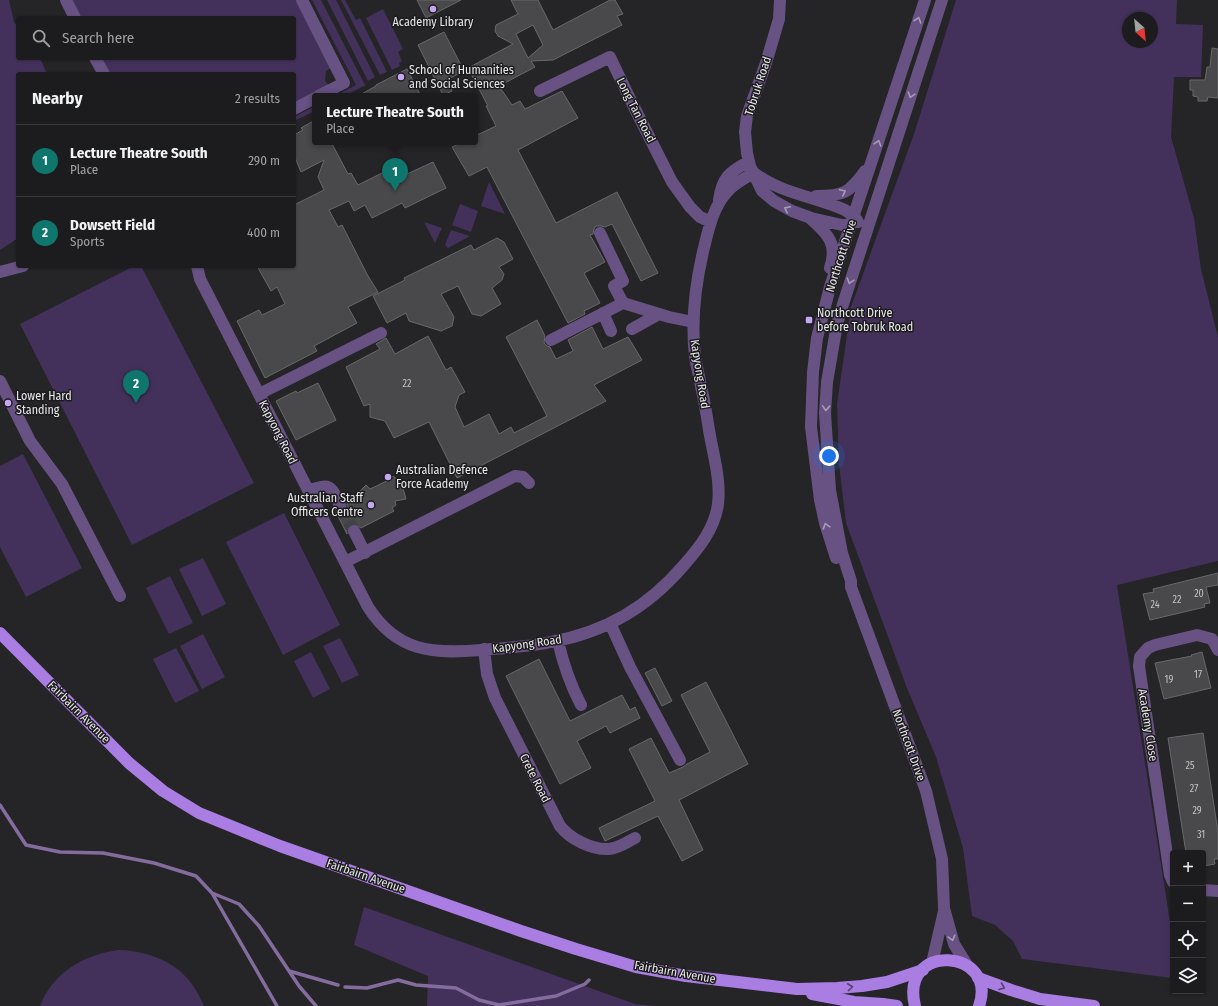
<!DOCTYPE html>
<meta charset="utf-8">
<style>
body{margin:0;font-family:"Fira Sans Condensed",sans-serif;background:#29282a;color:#f1f3f6}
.controls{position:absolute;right:12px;bottom:12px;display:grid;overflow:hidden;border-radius:4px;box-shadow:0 1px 3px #0004}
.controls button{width:36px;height:36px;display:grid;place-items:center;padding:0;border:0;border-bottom:1px solid #3a393b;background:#1c1b1d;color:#f1f3f6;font:20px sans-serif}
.compass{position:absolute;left:1122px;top:12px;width:36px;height:36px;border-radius:50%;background:#1c1b1d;box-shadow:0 1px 3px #0004;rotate:153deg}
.you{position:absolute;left:829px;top:456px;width:14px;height:14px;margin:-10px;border:3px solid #fff;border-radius:50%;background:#1a73e8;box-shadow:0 0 0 6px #1a73e833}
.badge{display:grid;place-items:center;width:26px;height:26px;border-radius:50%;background:#0f766e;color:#fff;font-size:13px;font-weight:700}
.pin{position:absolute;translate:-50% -33px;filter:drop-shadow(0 1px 2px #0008)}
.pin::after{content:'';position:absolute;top:21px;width:14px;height:12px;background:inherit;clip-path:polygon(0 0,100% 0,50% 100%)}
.popup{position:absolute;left:312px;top:93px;width:166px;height:52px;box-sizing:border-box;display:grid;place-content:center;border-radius:4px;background:#1c1b1d;filter:drop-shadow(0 1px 3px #0005);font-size:13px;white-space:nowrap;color:#a0a1a4}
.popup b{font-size:15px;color:#f1f3f6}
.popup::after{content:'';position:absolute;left:50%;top:100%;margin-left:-8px;border:8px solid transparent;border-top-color:#1c1b1d}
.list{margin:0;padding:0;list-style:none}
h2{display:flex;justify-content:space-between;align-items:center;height:52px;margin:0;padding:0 16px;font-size:17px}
h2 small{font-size:13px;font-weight:400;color:#a0a1a4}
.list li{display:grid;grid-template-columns:26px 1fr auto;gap:12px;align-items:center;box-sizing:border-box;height:72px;padding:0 16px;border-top:1px solid #3a393b}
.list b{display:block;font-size:15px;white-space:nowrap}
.list p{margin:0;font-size:13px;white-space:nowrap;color:#a0a1a4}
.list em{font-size:13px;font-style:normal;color:#a0a1a4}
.icon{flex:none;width:22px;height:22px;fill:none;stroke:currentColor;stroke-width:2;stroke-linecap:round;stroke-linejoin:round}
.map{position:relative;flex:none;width:1218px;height:1006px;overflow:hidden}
.search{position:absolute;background:#1c1b1d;box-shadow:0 1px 3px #0004;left:16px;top:16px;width:280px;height:44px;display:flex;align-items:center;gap:10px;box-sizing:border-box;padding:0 14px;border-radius:4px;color:#a0a1a4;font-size:15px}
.panel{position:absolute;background:#1c1b1d;box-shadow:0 1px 3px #0004;left:16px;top:72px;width:280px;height:196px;border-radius:4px}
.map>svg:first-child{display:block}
.green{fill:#43315c;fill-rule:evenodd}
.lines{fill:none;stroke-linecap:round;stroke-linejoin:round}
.stream{stroke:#846c9f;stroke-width:3.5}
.building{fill:#49484a;stroke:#68676a;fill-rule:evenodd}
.minor-tunnel{stroke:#424144;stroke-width:12;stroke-dasharray:12 6;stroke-linecap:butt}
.minor{stroke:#675283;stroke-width:12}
.major{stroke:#aa7de3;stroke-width:12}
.oneway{stroke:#a89cb6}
.oneway2{stroke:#55426c}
.poi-dot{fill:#c5a7f1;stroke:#1c1b1d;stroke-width:1.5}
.labels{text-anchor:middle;stroke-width:3;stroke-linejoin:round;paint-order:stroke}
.number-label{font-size:10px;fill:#c0bfc1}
.poi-label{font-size:12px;fill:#e8e7e9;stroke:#1c1b1d;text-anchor:start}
.street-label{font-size:12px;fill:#e8e7e9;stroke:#1c1b1d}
</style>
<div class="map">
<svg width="1218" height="1006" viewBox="0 0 1218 1006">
<rect width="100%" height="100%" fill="#252427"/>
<path class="green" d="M0,0H9L14,22L18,27V58H40L47,74H18V238L0,250Z
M69,0H297L331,68L326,71L325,81L330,86L294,105V74H107L99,58H294V18H79Z
M312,0H321L364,83L366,85L344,96H335L356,85Z
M327,0H336L375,77L368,81Z
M341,0H345L356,20L360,18L387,72L380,75Z
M956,0H1177L1176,24L1203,25L1201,77H1174L1171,137L1194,218L1201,269L1218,337V561L1117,585L1173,941L1172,978L1022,959L1013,941L995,925L972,916L963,848L936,757L907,688L846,523L839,464L837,404L851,307L914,134ZM1128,18H1152V42H1128Z
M383,9L403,49L398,52L402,61L399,63L400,66L392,70L366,18Z
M315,106V111L294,121V117Z
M489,182L505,214L481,206Z
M460,204L478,211L471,232L452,225Z
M424,222L442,228L435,243Z
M451,230L470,236L448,248L445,245Z
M134,266H141L254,483L132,545L20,324Z
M23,454L82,568L26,597L0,547V466Z
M284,513L340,625L283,655L226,542Z
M203,558L226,604L202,616L179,569Z
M170,576L193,623L169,634L146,588Z
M203,634L225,677L202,689L180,646Z
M340,638L359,675L342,683L323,646Z
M176,648L199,691L175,703L153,659Z
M311,652L330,689L313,698L294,661Z
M364,907L635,1004L657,1006H427L428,976L354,945Z
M119,950C148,951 178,962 194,987C198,993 201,1000 204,1006H40C53,972 85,954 119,950Z"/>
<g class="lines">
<path class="stream" d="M0,805L26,845L60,852L103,853L154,863L196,876L212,893L277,1006
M212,893L239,904L259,926L299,986L316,1006
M289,971L338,985
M345,987L367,988L398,980L416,985L456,988L479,1000L499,1005L556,996L585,984L589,980"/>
</g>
<path class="building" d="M417,0H461L426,18Z
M511,0H538L553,30L610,0H615L623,14L617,16L622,25L553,60L531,61L535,67L499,86L512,105L520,101L525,109L562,91L578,118L518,150L556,223L617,192L658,273L641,281L612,224L605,227L601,226H596L594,229L593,234L590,235L605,262L584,273L600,303L584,311L585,314L568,323L487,167L469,176L452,147L463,142H475V136L496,126L486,106H488L468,68L513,44L498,36L495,31L496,25L518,14ZM533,25L543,45L528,58L516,34Z
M444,32L464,71L446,80L452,91L443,95L418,45Z
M1212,48L1218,49V98L1208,97L1207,101H1198V97L1193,96V90H1190V80H1205L1207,67H1210Z
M407,69L421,96H358L376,86V85Z
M315,120V142H331L348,174L351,173L358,185L386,171L392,181L433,162L446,188L405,208L402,203L372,218L365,205L354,211L349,201L329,210L338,227L342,225L368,276L378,292L348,307L357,323L314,346L317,351L265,378L237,321L259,310L262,315L285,304L277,287L271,291L257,266H294V205L324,190L318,177L324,160L301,172L294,155V135L303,130L301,128Z
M497,238L504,242L513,259L499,267L504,274L502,280L492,288L501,304L481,316L472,314L458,286L441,294L454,317L452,326L441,331L409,321L406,313L387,323L373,296L405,280L404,278L471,245L474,250Z
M537,320L545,336L544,343L547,346L550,347L556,359L573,351L568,340L592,327L603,349L628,337L642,360L594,385L606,401L457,478L429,422L394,438L385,421L370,417V404L364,406L346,367L380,349L376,344L386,338L395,354L428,336L446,370L451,367L465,392L459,395L455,407L464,427L489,414L499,434L511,427L514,433L547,416L506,337Z
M318,383L336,420L296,440L276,401L296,391L297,393Z
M393,476L398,480L403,488L406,499L395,501L396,505L392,508L394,511L361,528L355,524L350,525L347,530V534L336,512L343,513L346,511L347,504L366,485L370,489L389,480Z
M1218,573V585L1206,587L1210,603L1204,604L1205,607L1150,620L1143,594L1154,592L1153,589Z
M1202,652L1211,688L1164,699L1155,663L1192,656L1191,655Z
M539,659L570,721L622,695L630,710L635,707L640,718L610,733L606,726L577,741L591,768L560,784L506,676Z
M655,668L672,701L662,706L645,673Z
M706,682L748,764L679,800L703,850L682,861L658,816L605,841L599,828L655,801L629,749L651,738L669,773L683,767L687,764L710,752L681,695Z
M1203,733L1218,832V859H1214L1215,864L1203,866V853H1186L1168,738Z"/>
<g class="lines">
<path class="minor-tunnel" d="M340,506L354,531"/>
<path class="minor" d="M66,0L75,18
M302,0L344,83L318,96
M780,0L779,19L766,63L747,116L745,132L747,153L750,166L762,191L774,201L792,211L811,218L842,225H850L857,220
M942,0L844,301L837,324L827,382L825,413L830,490L842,553L851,581V587L926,791L942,859L944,908L954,944L967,965
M95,58L104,74
M540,91L610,57L632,103L672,182L690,207L700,217L711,222
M294,109L315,98
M754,173C780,193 816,197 845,210L854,216L858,222
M816,196C844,196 849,193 865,171
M719,200C722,178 729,172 748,162
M811,219C828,234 838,244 830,268
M600,233L623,281L614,286L623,303L669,317L693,322
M197,266L200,279L368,607C397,652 432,654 481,650C504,648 528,647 551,642C606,632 648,607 684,565C699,548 715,528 718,504C721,480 713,454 709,430C707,417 705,404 702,391C700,380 697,368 695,357C691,321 695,286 703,252C708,231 713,206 728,191C735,183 745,178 754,173
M0,272L23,266
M603,313L611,331
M632,329L659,314
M551,340L623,303
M0,381L30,441L62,484L120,596
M259,394L381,333
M309,490C332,483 331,486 340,506
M354,531L365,553
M836,558L825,523L820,500L811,427L813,372L817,338L830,287L925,0
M345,562L515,476L523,477L529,483
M610,623L630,667L680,760
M558,641C563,663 570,684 581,705
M484,649L487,674L495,698L560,826C570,839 592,850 609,849C619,848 627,842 635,838
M1173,882L1170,875L1139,666L1140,657L1148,648L1155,645L1197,635L1212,639L1218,650
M1203,890L1218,891
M932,963L944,911"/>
<path class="major" d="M0,633L129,763L163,791L199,813L280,846L521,931L576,949L636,967L686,976L797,989L837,988L862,986L887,982L923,970
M978,978L1011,990L1040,999L1094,1006
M812,994L854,1002L883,1004L897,1006
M915,1006C899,941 999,949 979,1006"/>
</g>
<defs><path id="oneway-chevron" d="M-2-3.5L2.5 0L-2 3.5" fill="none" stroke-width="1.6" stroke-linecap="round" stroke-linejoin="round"/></defs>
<g class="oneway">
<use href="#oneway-chevron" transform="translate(918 20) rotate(-71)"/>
<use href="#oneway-chevron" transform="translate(911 95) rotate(108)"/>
<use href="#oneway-chevron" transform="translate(878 143) rotate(-72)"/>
<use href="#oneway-chevron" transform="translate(843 192) rotate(-25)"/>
<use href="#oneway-chevron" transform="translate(787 209) rotate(-153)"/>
<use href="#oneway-chevron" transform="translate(850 281) rotate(108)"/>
<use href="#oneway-chevron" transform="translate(826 408) rotate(92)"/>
<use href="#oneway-chevron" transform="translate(826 526) rotate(-107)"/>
<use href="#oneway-chevron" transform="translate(952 938) rotate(75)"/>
</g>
<g class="oneway2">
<use href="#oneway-chevron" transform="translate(850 987) rotate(-6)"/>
<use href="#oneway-chevron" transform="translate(1002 987) rotate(21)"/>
</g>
<g class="poi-dot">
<circle cx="433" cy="9" r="4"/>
<circle cx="401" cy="77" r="4"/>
<rect x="805" y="316" width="8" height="8" rx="2"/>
<circle cx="8" cy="403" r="4"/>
<circle cx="388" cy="477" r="4"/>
<circle cx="371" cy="505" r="4"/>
</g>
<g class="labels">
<g class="number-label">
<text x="407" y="387">22</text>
<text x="1199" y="597">20</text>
<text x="1177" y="603">22</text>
<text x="1155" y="608">24</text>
<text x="1198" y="678">17</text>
<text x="1169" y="683">19</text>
<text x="1190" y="769">25</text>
<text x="1194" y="792">27</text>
<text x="1197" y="814">29</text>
<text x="1201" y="838">31</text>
</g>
<g class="poi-label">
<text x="433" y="26" text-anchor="middle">Academy Library</text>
<text x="409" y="74">School of Humanities<tspan x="409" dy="14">and Social Sciences</tspan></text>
<text x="817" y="317">Northcott Drive<tspan x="817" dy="14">before Tobruk Road</tspan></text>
<text x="16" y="400">Lower Hard<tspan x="16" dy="14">Standing</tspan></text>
<text x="396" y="474">Australian Defence<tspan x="396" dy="14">Force Academy</tspan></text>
<text x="363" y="502" text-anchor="end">Australian Staff<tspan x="363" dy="14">Officers Centre</tspan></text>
</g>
<g class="street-label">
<text transform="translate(758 86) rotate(-72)" y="4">Tobruk Road</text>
<text transform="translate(636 110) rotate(63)" y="4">Long Tan Road</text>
<text transform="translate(841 256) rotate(-72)" y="4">Northcott Drive</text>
<text transform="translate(700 374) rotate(81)" y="4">Kapyong Road</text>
<text transform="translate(278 432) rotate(63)" y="4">Kapyong Road</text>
<text transform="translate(527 644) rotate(-8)" y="4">Kapyong Road</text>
<text transform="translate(79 712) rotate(45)" y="4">Fairbairn Avenue</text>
<text transform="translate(1148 725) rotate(81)" y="4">Academy Close</text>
<text transform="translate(909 745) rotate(70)" y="4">Northcott Drive</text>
<text transform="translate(535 778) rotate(63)" y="4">Crete Road</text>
<text transform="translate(366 876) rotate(19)" y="4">Fairbairn Avenue</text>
<text transform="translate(675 972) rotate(10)" y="4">Fairbairn Avenue</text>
</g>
</g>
</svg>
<div class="controls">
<button>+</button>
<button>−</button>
<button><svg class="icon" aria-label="locate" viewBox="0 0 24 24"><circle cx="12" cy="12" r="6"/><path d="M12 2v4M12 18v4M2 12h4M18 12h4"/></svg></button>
<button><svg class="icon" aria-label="layers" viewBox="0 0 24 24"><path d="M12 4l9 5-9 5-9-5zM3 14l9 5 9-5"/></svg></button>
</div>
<svg class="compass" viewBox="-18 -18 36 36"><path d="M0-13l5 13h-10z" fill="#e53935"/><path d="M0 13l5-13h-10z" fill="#a0a1a4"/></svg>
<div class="you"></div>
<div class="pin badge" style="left:395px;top:191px">1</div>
<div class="popup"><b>Lecture Theatre South</b>Place</div>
<div class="pin badge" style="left:136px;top:403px">2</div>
<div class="search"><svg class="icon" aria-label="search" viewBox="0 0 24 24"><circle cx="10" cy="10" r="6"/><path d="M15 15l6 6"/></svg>Search here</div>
<section class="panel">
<h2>Nearby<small>2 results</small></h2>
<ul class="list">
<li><span class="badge">1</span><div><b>Lecture Theatre South</b><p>Place</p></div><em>290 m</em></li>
<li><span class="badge">2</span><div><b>Dowsett Field</b><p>Sports</p></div><em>400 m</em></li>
</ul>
</section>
</div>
